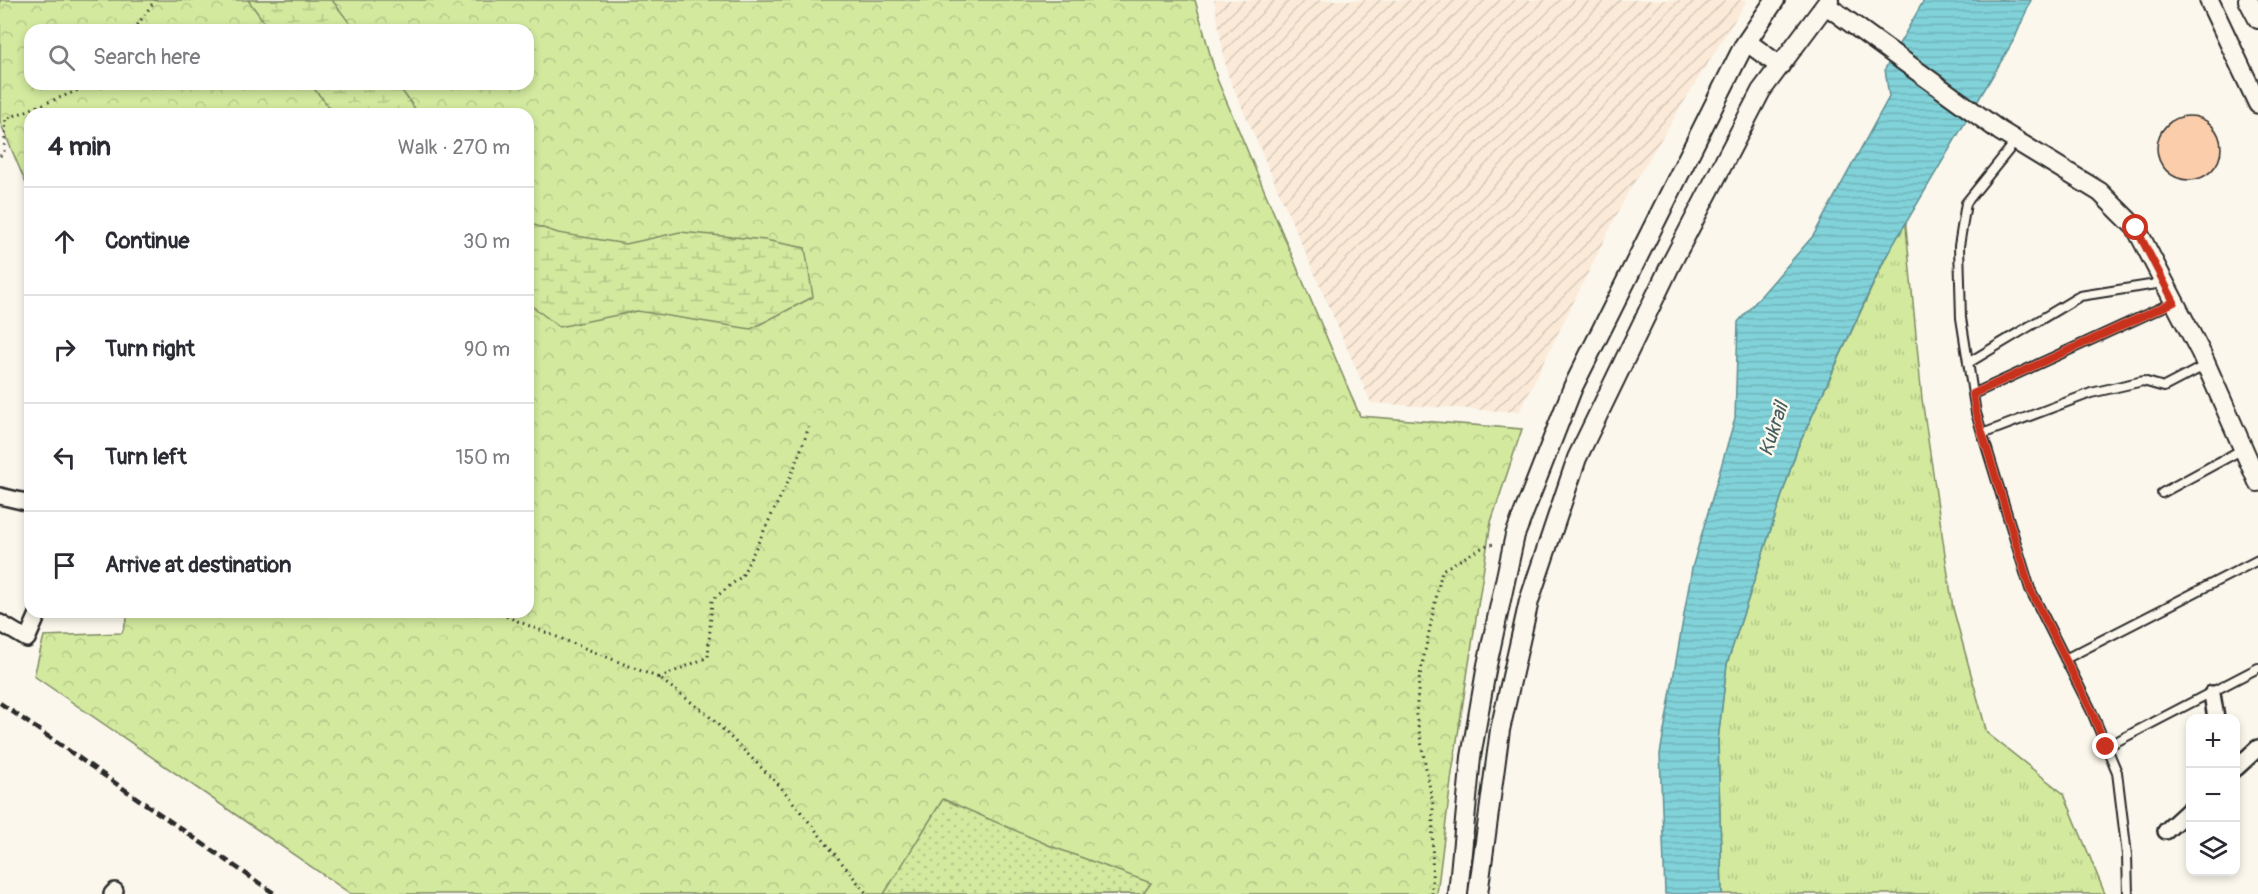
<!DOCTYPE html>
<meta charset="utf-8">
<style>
body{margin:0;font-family:Pangolin,sans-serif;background:#f2f2f3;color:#2b2b33}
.controls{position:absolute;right:18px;bottom:18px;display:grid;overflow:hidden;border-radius:12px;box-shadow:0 3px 9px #0003}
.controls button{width:54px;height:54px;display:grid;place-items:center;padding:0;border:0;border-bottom:2px solid #e1e1e2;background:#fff;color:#2b2b33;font:30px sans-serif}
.stop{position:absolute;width:18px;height:18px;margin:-14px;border:4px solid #c8321e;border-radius:50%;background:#fff}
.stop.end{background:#c8321e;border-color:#fff;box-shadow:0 2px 6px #0008}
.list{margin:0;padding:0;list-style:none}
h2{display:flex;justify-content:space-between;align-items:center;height:78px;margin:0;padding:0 24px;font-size:26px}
h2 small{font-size:20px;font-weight:400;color:#7c7c81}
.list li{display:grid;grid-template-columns:39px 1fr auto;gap:18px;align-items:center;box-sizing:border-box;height:108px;padding:0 24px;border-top:2px solid #e1e1e2}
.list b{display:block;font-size:22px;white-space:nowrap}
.list em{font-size:20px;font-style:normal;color:#7c7c81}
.icon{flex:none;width:33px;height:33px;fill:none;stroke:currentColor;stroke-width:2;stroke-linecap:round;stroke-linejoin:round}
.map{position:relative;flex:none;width:2258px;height:894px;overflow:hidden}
.search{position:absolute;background:#fff;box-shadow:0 3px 9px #0003;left:24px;top:24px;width:510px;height:66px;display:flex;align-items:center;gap:15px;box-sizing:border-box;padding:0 21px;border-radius:18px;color:#7c7c81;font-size:22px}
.panel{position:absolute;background:#fff;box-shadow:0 3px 9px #0003;left:24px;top:108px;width:510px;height:510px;border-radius:18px}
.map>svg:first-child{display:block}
.industrial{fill:url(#industrial-furrows)}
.grass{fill:url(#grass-tufts);stroke:#7e8a64;stroke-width:1.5}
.forest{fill:url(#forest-crowns);stroke:#7e8a64;stroke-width:1.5;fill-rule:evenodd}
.wetland{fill:url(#wetland-marsh);stroke:#7e8a64;stroke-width:1.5}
.park{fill:url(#park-dots);stroke:#7e8a64;stroke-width:1.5}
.water{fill:url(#water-rules);stroke:#5f8f93;stroke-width:1.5}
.building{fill:#fbcdaa;stroke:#2b2b2b;stroke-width:1.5}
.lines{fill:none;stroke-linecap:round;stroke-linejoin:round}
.service-casing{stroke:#2b2b2b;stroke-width:12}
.minor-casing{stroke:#2b2b2b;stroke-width:20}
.tertiary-casing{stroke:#2b2b2b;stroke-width:22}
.path{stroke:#2b2b2b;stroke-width:3;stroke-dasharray:1.5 4.5;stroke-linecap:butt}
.service{stroke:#fbf7ec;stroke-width:8}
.minor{stroke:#fbf7ec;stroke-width:15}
.tertiary{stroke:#fbf7ec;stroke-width:18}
.rail{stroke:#2b2b2b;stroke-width:4.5;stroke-dasharray:9 4.5;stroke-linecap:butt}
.route{stroke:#c8321e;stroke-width:8}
.labels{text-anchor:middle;stroke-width:5;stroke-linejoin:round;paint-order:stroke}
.water-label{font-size:20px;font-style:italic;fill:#455d5f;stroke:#fbf7ec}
</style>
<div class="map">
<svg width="2258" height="894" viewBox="0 0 2258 894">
<defs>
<pattern id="industrial-furrows" width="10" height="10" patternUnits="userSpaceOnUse" patternTransform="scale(1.5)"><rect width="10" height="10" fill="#fbead8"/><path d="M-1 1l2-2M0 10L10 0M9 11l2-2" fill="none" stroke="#d7c9ba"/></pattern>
<pattern id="grass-tufts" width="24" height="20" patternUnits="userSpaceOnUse" patternTransform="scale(1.5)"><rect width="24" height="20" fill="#d2e99e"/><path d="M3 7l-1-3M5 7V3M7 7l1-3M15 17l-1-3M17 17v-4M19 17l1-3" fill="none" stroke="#b4c888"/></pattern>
<pattern id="forest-crowns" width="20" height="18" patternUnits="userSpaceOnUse" patternTransform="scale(1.5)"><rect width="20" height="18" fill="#d2e99e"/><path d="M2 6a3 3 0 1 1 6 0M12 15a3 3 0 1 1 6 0" fill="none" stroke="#b4c888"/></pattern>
<pattern id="wetland-marsh" width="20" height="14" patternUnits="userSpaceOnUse" patternTransform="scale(1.5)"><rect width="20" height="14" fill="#d2e99e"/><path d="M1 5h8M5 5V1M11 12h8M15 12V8" fill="none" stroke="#b4c888"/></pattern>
<pattern id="park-dots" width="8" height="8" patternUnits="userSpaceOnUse" patternTransform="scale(1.5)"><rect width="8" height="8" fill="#d2e99e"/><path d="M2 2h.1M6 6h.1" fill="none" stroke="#b4c888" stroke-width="1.8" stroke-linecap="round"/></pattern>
<pattern id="water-rules" width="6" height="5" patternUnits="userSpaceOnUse" patternTransform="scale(1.5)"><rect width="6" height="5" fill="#81d2d9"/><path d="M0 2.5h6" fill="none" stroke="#70b4ba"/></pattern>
</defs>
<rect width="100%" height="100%" fill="#fbf7ec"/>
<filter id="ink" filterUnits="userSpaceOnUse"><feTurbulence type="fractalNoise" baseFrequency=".0167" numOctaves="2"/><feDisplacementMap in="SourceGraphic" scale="12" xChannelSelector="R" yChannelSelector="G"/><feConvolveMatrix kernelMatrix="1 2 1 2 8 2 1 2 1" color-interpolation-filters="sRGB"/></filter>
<g filter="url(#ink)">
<path class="industrial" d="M1214,0H1747L1627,194L1519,412L1371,403L1227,73Z"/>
<path class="grass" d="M1905,216L1922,399L1953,608L1987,733L2064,794L2105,894H1722L1718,740L1727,664L1797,449Z"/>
<path class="forest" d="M0,0H1195L1217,79L1360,416L1522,429L1491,522L1452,773L1437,894H351L34,676L44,636L122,633L129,612H528V114H30V193L0,122ZM30,30H528V84H30Z"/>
<path class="wetland" d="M248,0H332L355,30H270Z
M310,84H397L419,114H335Z
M528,223L558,233L626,244L680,232L765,240L805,248L813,297L751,329L637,311L559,327L528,303Z"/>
<path class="park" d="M943,799L1053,847L1151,883L1143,894H884Z"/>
<path class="water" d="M1924,0H2031L2015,38L1884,260L1797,449L1727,664L1718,740L1722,894H1665L1660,754L1692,568L1735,418L1738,322L1813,236L1889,97L1885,69Z"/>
<path class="building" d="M2157 148a32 32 0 1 1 64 0a32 32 0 1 1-64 0Z"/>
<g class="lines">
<defs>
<path id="service" d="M2016,141L1966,203L1959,246L1961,318L1976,413L2030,589L2091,710L2117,772L2127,855L2128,894
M1968,363L2080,296L2163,283
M1973,394L2174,302
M1982,434L2091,393L2143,381L2164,387L2206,365
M2162,493L2243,449
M2065,659L2258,560
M2106,747L2258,668"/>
<path id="minor" d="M0,496L30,503
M0,623L27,639L39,612
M2212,694L2216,718
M2236,768L2258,748
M2166,831L2190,809
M112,894L115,891"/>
<path id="tertiary" d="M2209,0L2258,104
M2248,0L2258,19
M1826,5L2000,131L2100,192L2136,228L2201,353L2258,482
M1747,42L1780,66
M1458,894L1471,757L1487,665L1515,535L1573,387L1743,47L1775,0
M1478,894L1500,730L1529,601L1577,458L1670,266L1761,91L1829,0"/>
</defs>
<use href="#service" class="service-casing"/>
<use href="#minor" class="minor-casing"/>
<use href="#tertiary" class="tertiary-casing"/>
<path class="path" d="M134,30L155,0
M0,156L4,152L6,119L94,84
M495,612L659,678L707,714L780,786L867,894
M659,678L708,657L712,600L742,576L793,471L809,427
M1432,894L1433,805L1416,715L1419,680L1442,570L1487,545L1496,544"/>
<use href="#service" class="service"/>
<use href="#minor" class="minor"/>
<use href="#tertiary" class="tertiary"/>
<path class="rail" d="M0,703L275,894"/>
</g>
</g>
<g class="lines" filter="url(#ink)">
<path class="route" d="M2106,747L2091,710L2030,589L1976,413L1973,394L2174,302L2136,228"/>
</g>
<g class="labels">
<g class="water-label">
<text transform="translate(1773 429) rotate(-72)" y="7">Kukrail</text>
</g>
</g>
</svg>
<div class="controls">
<button>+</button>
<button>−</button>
<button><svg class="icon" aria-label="layers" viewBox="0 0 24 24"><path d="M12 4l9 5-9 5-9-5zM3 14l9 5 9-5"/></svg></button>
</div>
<div class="stop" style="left:2136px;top:228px"></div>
<div class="stop end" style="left:2106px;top:747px"></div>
<div class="search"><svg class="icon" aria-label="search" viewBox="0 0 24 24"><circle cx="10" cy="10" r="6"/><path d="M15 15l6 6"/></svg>Search here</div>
<section class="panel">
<h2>4 min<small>Walk · 270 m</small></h2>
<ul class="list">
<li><svg class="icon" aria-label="ahead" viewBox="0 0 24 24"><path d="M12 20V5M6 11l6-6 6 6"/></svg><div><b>Continue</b></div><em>30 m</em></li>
<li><svg class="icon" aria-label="right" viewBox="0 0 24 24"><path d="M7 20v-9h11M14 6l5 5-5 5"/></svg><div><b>Turn right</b></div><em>90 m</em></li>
<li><svg class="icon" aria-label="left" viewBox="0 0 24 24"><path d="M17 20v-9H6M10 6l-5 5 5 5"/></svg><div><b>Turn left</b></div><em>150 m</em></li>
<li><svg class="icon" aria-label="arrive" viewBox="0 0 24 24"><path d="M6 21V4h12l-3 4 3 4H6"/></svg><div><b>Arrive at destination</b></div></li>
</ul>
</section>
</div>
